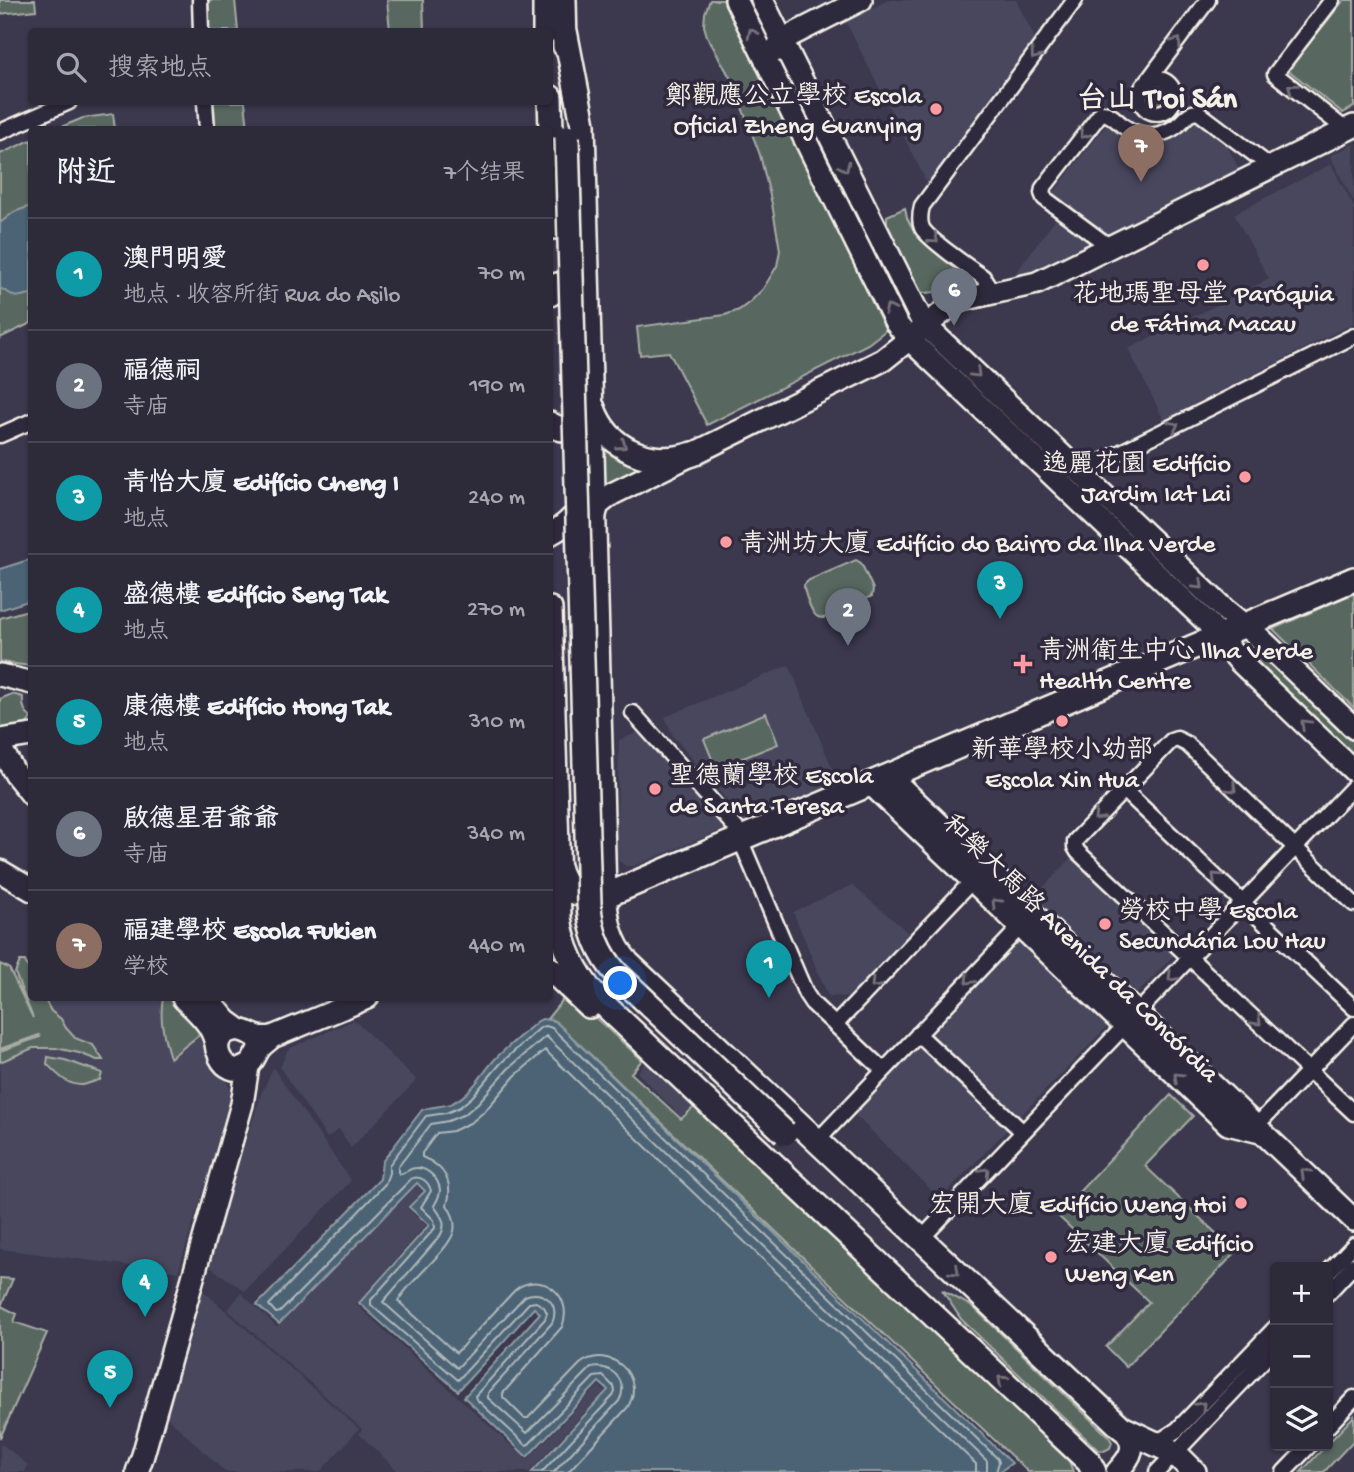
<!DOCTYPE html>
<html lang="zh">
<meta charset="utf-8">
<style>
body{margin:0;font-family:"Gochi Hand","LXGW WenKai TC",sans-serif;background:#353242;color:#f1f3f6}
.controls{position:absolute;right:21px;bottom:21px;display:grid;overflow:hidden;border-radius:7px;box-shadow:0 2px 5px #0004}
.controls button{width:63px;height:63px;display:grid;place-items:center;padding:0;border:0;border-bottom:2px solid #484654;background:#2d2a3a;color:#f1f3f6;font:35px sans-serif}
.you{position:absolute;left:621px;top:984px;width:24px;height:24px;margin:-18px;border:5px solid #fff;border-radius:50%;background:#1a73e8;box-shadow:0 0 0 10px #1a73e833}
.badge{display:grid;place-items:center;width:46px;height:46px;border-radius:50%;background:#bca0f2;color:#fff;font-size:23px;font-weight:700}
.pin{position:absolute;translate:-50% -58px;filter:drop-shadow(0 2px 4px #0008)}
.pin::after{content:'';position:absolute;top:37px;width:24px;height:21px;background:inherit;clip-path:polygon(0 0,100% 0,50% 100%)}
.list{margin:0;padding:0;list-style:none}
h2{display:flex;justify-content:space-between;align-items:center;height:91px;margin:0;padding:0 28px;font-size:30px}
h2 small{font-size:23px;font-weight:400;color:#a7a7af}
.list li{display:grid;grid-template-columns:46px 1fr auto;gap:21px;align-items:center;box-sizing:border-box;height:112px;padding:0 28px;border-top:2px solid #484654}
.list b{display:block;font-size:26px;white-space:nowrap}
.list p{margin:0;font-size:23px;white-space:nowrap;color:#a7a7af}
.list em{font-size:23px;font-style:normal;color:#a7a7af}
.icon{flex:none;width:38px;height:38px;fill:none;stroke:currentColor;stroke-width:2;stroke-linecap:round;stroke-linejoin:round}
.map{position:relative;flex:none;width:1354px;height:1472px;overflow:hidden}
.search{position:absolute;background:#2d2a3a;box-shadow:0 2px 5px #0004;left:28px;top:28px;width:525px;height:77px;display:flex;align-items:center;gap:18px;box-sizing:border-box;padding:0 24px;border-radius:7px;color:#a7a7af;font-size:26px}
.panel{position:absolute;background:#2d2a3a;box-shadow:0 2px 5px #0004;left:28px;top:126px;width:525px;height:875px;border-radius:7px}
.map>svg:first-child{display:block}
.built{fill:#48465d}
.green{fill:#586860;stroke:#a6aca4;stroke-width:2}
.water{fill:#4b6374;stroke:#8f9ca2;stroke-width:2}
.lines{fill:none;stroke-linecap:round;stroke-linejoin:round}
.shore{stroke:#b0b8ba;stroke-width:2}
.street-casing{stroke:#f4f1e8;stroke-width:19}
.secondary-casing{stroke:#f4f1e8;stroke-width:26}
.primary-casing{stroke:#f4f1e8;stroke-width:28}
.street{stroke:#2f2a3d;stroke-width:14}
.secondary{stroke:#2f2a3d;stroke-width:21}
.primary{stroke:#2f2a3d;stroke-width:23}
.primary-bridge-casing{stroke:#f4f1e8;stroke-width:28;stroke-linecap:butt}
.primary-bridge{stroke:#2f2a3d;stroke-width:23}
.oneway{stroke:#747079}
.poi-dot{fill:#ff9aa2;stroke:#2f2a3d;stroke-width:2.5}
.labels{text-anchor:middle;stroke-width:7;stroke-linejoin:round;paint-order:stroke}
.poi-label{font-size:26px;fill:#f4f1e8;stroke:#2f2a3d;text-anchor:start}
.street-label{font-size:26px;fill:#f4f1e8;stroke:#2f2a3d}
.quarter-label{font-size:30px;font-weight:bold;fill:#f4f1e8;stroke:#2f2a3d}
</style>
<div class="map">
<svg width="1354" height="1472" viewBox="0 0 1354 1472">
<rect width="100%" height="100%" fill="#3c384e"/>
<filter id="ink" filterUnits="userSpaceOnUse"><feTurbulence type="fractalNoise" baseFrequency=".0143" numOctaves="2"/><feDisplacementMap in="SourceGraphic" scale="14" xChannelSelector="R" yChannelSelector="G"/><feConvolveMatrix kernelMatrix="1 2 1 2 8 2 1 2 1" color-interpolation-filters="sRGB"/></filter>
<g filter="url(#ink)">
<path class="built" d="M888,0H1016L1036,40L1028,47L954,146L928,185L846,22Z
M1199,122L1207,127L1227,146L1240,171L1106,240L1055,200L1054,192L1106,125L1110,123L1136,142H1148L1160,140L1194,123Z
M1354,144V202L1330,156Z
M1331,164L1354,207V323L1164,420L1128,349L1269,279L1234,214Z
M1060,213L1097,239L1009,282Z
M789,665L838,782L745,822L673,736L665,717Z
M646,729L667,759L710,810L713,809L724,829L634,866H626L616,859L619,740Z
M1074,855L1177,952L1137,994L1034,897Z
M852,885L911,935L851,997L828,996L793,912Z
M1018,940L1108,1026L940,1199L852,1112Z
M31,972L32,998H179L206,1027L222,1073L233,1094L178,1272L0,1249V1055L44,1037L21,981Z
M354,1020L417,1080L351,1148L339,1129L327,1138L280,1068L288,1049Z
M651,1057L696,1102L681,1117L637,1072Z
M273,1068L351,1181L245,1291L207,1265L261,1094Z
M417,1185L422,1191L407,1208L426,1225L356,1304L527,1460L599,1385L605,1391L529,1472H399L359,1434L362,1429L228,1310L241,1293L277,1327Z
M200,1288L359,1429L320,1472H225L165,1415Z
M0,1445H3L28,1465L25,1472H0Z"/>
<path class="green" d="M0,0H35L36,10L0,14Z
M199,0H235L238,31H201Z
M387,0H423L424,31H390Z
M710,0H728L887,323L885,331L868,344L707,425L669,352L640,355L637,327L725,315L739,310L750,302L763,289L777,266L780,250L772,204L760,155L732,81L707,36L704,26L705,13Z
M1344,0H1354V107L1343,113L1288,70Z
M1142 97a15 15 0 1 1 30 0a15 15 0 1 1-30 0Z
M207,102H245L248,129H209Z
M113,114L115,129H56L83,118Z
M31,140V323L0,338V154Z
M905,208L907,218L913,229L972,278L975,283L971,288L926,293H922L920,291L887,226V216Z
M599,437L623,460L640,468L601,486Z
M856,560L861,563L863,567L873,589L872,596L824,618C822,618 820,618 818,617C811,614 804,592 804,585L809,580Z
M1354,593V708L1273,629Z
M31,609V666L0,662V618Z
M1236,630L1354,734V758L1234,642Z
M12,694L23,697C22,706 24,712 31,718C25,729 12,734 0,726V699Z
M766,713L778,744L716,769L704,739Z
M20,961H25L31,974L32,998H44L51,1011L61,1019L66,1028L75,1038L93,1045L103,1060H97L79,1053L56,1048H33L0,1062V1051L40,1037L39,1035L0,1049V964L9,968L33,1018L15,973Z
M568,993L642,1060L631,1073L681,1119L696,1105L1069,1461L1073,1472H1028L555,1021L547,1019Z
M163,998H175L203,1032L170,1058C164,1038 159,1019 163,998Z
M48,1057L65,1060L102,1073L100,1080C94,1081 88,1084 83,1085C67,1086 57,1074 47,1064Z
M1171,1095L1193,1116L1145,1166L1236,1252L1126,1367L1106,1347L1149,1302L1057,1215Z
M0,1278L13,1279L1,1306L17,1314L14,1322L47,1333L0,1438Z
M942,1290L973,1307L1109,1437L1112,1442L1110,1448L1104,1451L1098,1450L961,1319Z
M1354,1416V1440L1324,1472H1301Z"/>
<path class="water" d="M31,206V294L16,297L0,288V223L14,212Z
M31,559V600L0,610V569Z
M542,1019L555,1021L1012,1463L999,1472H532L608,1390L599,1382L527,1457L464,1397L540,1313L534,1308L458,1391L359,1303L429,1225L409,1207L425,1191L417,1183L279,1324L257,1305L380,1179L382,1162L422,1110C433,1105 444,1108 454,1102C472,1093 483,1072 496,1058C509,1045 524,1033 538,1021Z"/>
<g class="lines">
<path class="shore" d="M542,1472L613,1396L615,1392L614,1387L603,1376L594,1377L529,1444L526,1445L476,1399L475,1396L545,1319L547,1313L544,1307L536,1302L529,1303L458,1380L371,1305V1300L435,1228L434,1220L421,1207L431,1191C429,1182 420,1174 411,1179L280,1312L276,1313L269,1305L385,1184L389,1173V1165L426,1116L446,1113L460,1107L472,1097L501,1063L541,1027L546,1026L552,1028L998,1459L999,1462L996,1472
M554,1472L619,1401C630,1382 611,1363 591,1368L527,1433L488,1398V1393L552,1323C561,1304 543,1288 525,1296L457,1368L383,1302L440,1236C448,1223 441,1216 434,1206C436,1202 440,1196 440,1190C439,1179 427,1167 416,1168C410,1168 405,1173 400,1174L398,1172V1167L431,1124L448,1121L465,1114L478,1103L508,1069L546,1036L987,1461V1472
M568,1472L627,1408C648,1377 609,1342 580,1364L528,1418H524L503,1397V1393L562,1327C575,1296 541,1269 515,1290L456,1353L398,1301C409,1281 449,1251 454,1231C456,1221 452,1213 447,1205C454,1182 444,1166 422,1157V1153L437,1133L453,1131L472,1122L486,1110L515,1076L545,1050L976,1464V1472"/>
<defs>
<path id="street" d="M200,0L201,32
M1332,0L1275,74L1346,130
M1140 96a17 17 0 1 1 34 0a17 17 0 1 1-34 0Z
M1146,83L1208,0
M205,102L207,130
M0,132L69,102
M1110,247L1044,198L1042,193L1043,188L1101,113C1112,112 1118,124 1128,129C1136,134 1147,136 1155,135C1163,134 1174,129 1180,123C1187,117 1187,113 1198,112L1271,167
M990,294L989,287L983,277C971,269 928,239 922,228C919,221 920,214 922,206L1075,0
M0,435L32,421
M1081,472L1354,336
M633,713L744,837
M1123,789L1354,1008
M740,839L806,994L812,1003L883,1070
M1354,904L1187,744L1177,739L1171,741L1075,841V847L1078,852L1354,1113
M835,1025L972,881
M918,1034L1023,1132
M1256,1126L1354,1024
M817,1141L1025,922
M921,1239L1354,786
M1328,1272L1354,1245
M1328,1293L1354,1265
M1328,1426L1354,1398
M1151,1440L1163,1439L1177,1430L1275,1328
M1157,1472L1275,1348
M1284,1472L1309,1446"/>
<path id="secondary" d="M736,0L896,323L909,339L1209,624L1240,662L1354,771
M762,0L921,319L926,326L1224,609L1262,640L1354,728
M775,51L782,40L861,0
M594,518L598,505L612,494L883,360L957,301L1037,283L1354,126
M550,534C565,526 576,516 585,501
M0,675L32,683
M0,740L32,735
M0,747L16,775L32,795
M889,776L1354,1220
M871,784L1228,1124L1260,1132
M0,871L32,890
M183,998C200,1015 214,1025 217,1050
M207,998L227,1021L238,1029
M272,1037C266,1038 261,1038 256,1036C247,1033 240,1027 230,1031C204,1040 224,1081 247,1066C254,1062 255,1054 260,1048C263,1044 268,1041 272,1037L367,998
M137,1472L143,1455L242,1104L248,1066
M1117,1472C1131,1457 1139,1445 1122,1428"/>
<path id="primary" d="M545,0V32
M564,0L565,46
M565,31L583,124L604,893C606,920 610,943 628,963L1122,1428L1175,1453L1194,1472
M550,97L554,227
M550,294L557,285C569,283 578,285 586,295
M593,408C608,450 651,468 693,454
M550,424C558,429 564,430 574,429L581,420L584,412
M550,609L559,917C563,948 575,973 596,997L1089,1462L1094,1472
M558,866C564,891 580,899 605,896L1354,579
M550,969L589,1006"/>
</defs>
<use href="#street" class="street-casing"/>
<use href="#secondary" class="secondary-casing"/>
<use href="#primary" class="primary-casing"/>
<use href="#street" class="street"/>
<use href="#secondary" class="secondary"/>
<use href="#primary" class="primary"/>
<defs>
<path id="primary-bridge" d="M567,137L589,904C590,931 599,954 617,974L785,1133"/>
</defs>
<use href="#primary-bridge" class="primary-bridge-casing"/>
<use href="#primary-bridge" class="primary-bridge"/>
</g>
<defs><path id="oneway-chevron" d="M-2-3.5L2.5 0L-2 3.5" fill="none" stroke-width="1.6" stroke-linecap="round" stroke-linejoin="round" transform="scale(1.75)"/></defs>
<g class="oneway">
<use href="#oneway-chevron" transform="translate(752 33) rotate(-116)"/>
<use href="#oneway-chevron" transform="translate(1177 42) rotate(-53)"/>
<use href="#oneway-chevron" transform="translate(1035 55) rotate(127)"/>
<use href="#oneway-chevron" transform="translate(1292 88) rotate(-142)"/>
<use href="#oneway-chevron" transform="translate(1084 134) rotate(127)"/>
<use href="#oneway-chevron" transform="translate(845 167) rotate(64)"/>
<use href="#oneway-chevron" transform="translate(934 239) rotate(40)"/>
<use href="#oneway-chevron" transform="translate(889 309) rotate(-116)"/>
<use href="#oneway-chevron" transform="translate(976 373) rotate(44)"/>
<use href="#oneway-chevron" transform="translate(1174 426) rotate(-27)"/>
<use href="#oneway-chevron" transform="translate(622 445) rotate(35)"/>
<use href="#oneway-chevron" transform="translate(1199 585) rotate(44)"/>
<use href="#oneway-chevron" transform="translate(1305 724) rotate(-136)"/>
<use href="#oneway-chevron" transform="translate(1232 788) rotate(44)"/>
<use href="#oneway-chevron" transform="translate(1098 816) rotate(134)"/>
<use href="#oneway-chevron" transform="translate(1216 877) rotate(-137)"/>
<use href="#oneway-chevron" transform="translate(996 903) rotate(-136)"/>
<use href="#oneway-chevron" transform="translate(1172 977) rotate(134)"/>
<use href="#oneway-chevron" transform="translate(969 980) rotate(134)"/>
<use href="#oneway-chevron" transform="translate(875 984) rotate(134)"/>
<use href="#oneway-chevron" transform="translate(1257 1021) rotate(44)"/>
<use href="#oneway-chevron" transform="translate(1178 1077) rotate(-136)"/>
<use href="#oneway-chevron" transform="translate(985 1172) rotate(-46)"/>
<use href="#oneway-chevron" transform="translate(1305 1173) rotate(-136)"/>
<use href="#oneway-chevron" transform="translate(955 1271) rotate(43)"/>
<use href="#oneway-chevron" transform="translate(1002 1380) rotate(-137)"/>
<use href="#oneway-chevron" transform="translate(1201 1406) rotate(-46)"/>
</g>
</g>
<g class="poi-dot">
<circle cx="936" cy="109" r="7"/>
<circle cx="1203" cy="265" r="7"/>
<circle cx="1245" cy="477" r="7"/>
<circle cx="726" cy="542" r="7"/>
<path d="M1019.5 653.5h7v7h7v7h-7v7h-7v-7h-7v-7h7z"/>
<circle cx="1062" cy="721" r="7"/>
<circle cx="655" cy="789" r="7"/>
<circle cx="1105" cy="924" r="7"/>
<circle cx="1241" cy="1203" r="7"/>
<circle cx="1051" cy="1257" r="7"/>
</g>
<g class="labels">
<g class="poi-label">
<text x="922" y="103" text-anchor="end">鄭觀應公立學校 Escola<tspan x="922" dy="30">Oficial Zheng Guanying</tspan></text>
<text x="1203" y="301" text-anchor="middle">花地瑪聖母堂 Paróquia<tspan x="1203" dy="30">de Fátima Macau</tspan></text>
<text x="1231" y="471" text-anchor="end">逸麗花園 Edifício<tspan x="1231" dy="30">Jardim Iat Lai</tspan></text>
<text x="740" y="551">青洲坊大廈 Edifício do Bairro da Ilha Verde</text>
<text x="1039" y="658">青洲衛生中心 llha Verde<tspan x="1039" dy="30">Health Centre</tspan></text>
<text x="1062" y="757" text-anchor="middle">新華學校小幼部<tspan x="1062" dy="30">Escola Xin Hua</tspan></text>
<text x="669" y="783">聖德蘭學校 Escola<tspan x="669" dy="30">de Santa Teresa</tspan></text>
<text x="1119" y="918">勞校中學 Escola<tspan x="1119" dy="30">Secundária Lou Hau</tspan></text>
<text x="1227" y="1212" text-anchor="end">宏開大廈 Edifício Weng Hoi</text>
<text x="1065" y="1251">宏建大廈 Edifício<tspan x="1065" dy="30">Weng Ken</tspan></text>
</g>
<g class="street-label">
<text transform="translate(1082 947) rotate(44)" y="9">和樂大馬路 Avenida da Concórdia</text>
</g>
<g class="quarter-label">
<text x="1157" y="107">台山 T'oi Sán</text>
</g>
</g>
</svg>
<div class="controls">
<button>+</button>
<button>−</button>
<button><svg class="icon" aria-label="layers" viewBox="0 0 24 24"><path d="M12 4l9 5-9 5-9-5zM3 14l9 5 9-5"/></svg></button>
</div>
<div class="you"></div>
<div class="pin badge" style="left:769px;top:998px;background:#0f9aa8">1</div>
<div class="pin badge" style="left:848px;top:646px;background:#6b7280">2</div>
<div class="pin badge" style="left:1000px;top:619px;background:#0f9aa8">3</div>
<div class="pin badge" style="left:145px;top:1317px;background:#0f9aa8">4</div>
<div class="pin badge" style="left:110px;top:1408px;background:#0f9aa8">5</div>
<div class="pin badge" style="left:954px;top:326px;background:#6b7280">6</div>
<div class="pin badge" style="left:1141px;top:182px;background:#8d6e63">7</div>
<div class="search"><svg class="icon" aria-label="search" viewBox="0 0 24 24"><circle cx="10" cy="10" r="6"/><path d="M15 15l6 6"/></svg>搜索地点</div>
<section class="panel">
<h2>附近<small>7个结果</small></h2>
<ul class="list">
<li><span class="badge" style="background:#0f9aa8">1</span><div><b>澳門明愛</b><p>地点 · 收容所街 Rua do Asilo</p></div><em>70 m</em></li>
<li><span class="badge" style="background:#6b7280">2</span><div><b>福德祠</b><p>寺庙</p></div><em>190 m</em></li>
<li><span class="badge" style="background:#0f9aa8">3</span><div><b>青怡大廈 Edifício Cheng I</b><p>地点</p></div><em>240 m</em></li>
<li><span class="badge" style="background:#0f9aa8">4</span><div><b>盛德樓 Edifício Seng Tak</b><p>地点</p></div><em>270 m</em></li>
<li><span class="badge" style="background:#0f9aa8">5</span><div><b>康德樓 Edifício Hong Tak</b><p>地点</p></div><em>310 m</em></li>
<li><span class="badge" style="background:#6b7280">6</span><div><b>啟德星君爺爺</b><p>寺庙</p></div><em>340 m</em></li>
<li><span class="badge" style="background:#8d6e63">7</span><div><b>福建學校 Escola Fukien</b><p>学校</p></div><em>440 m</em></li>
</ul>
</section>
</div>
